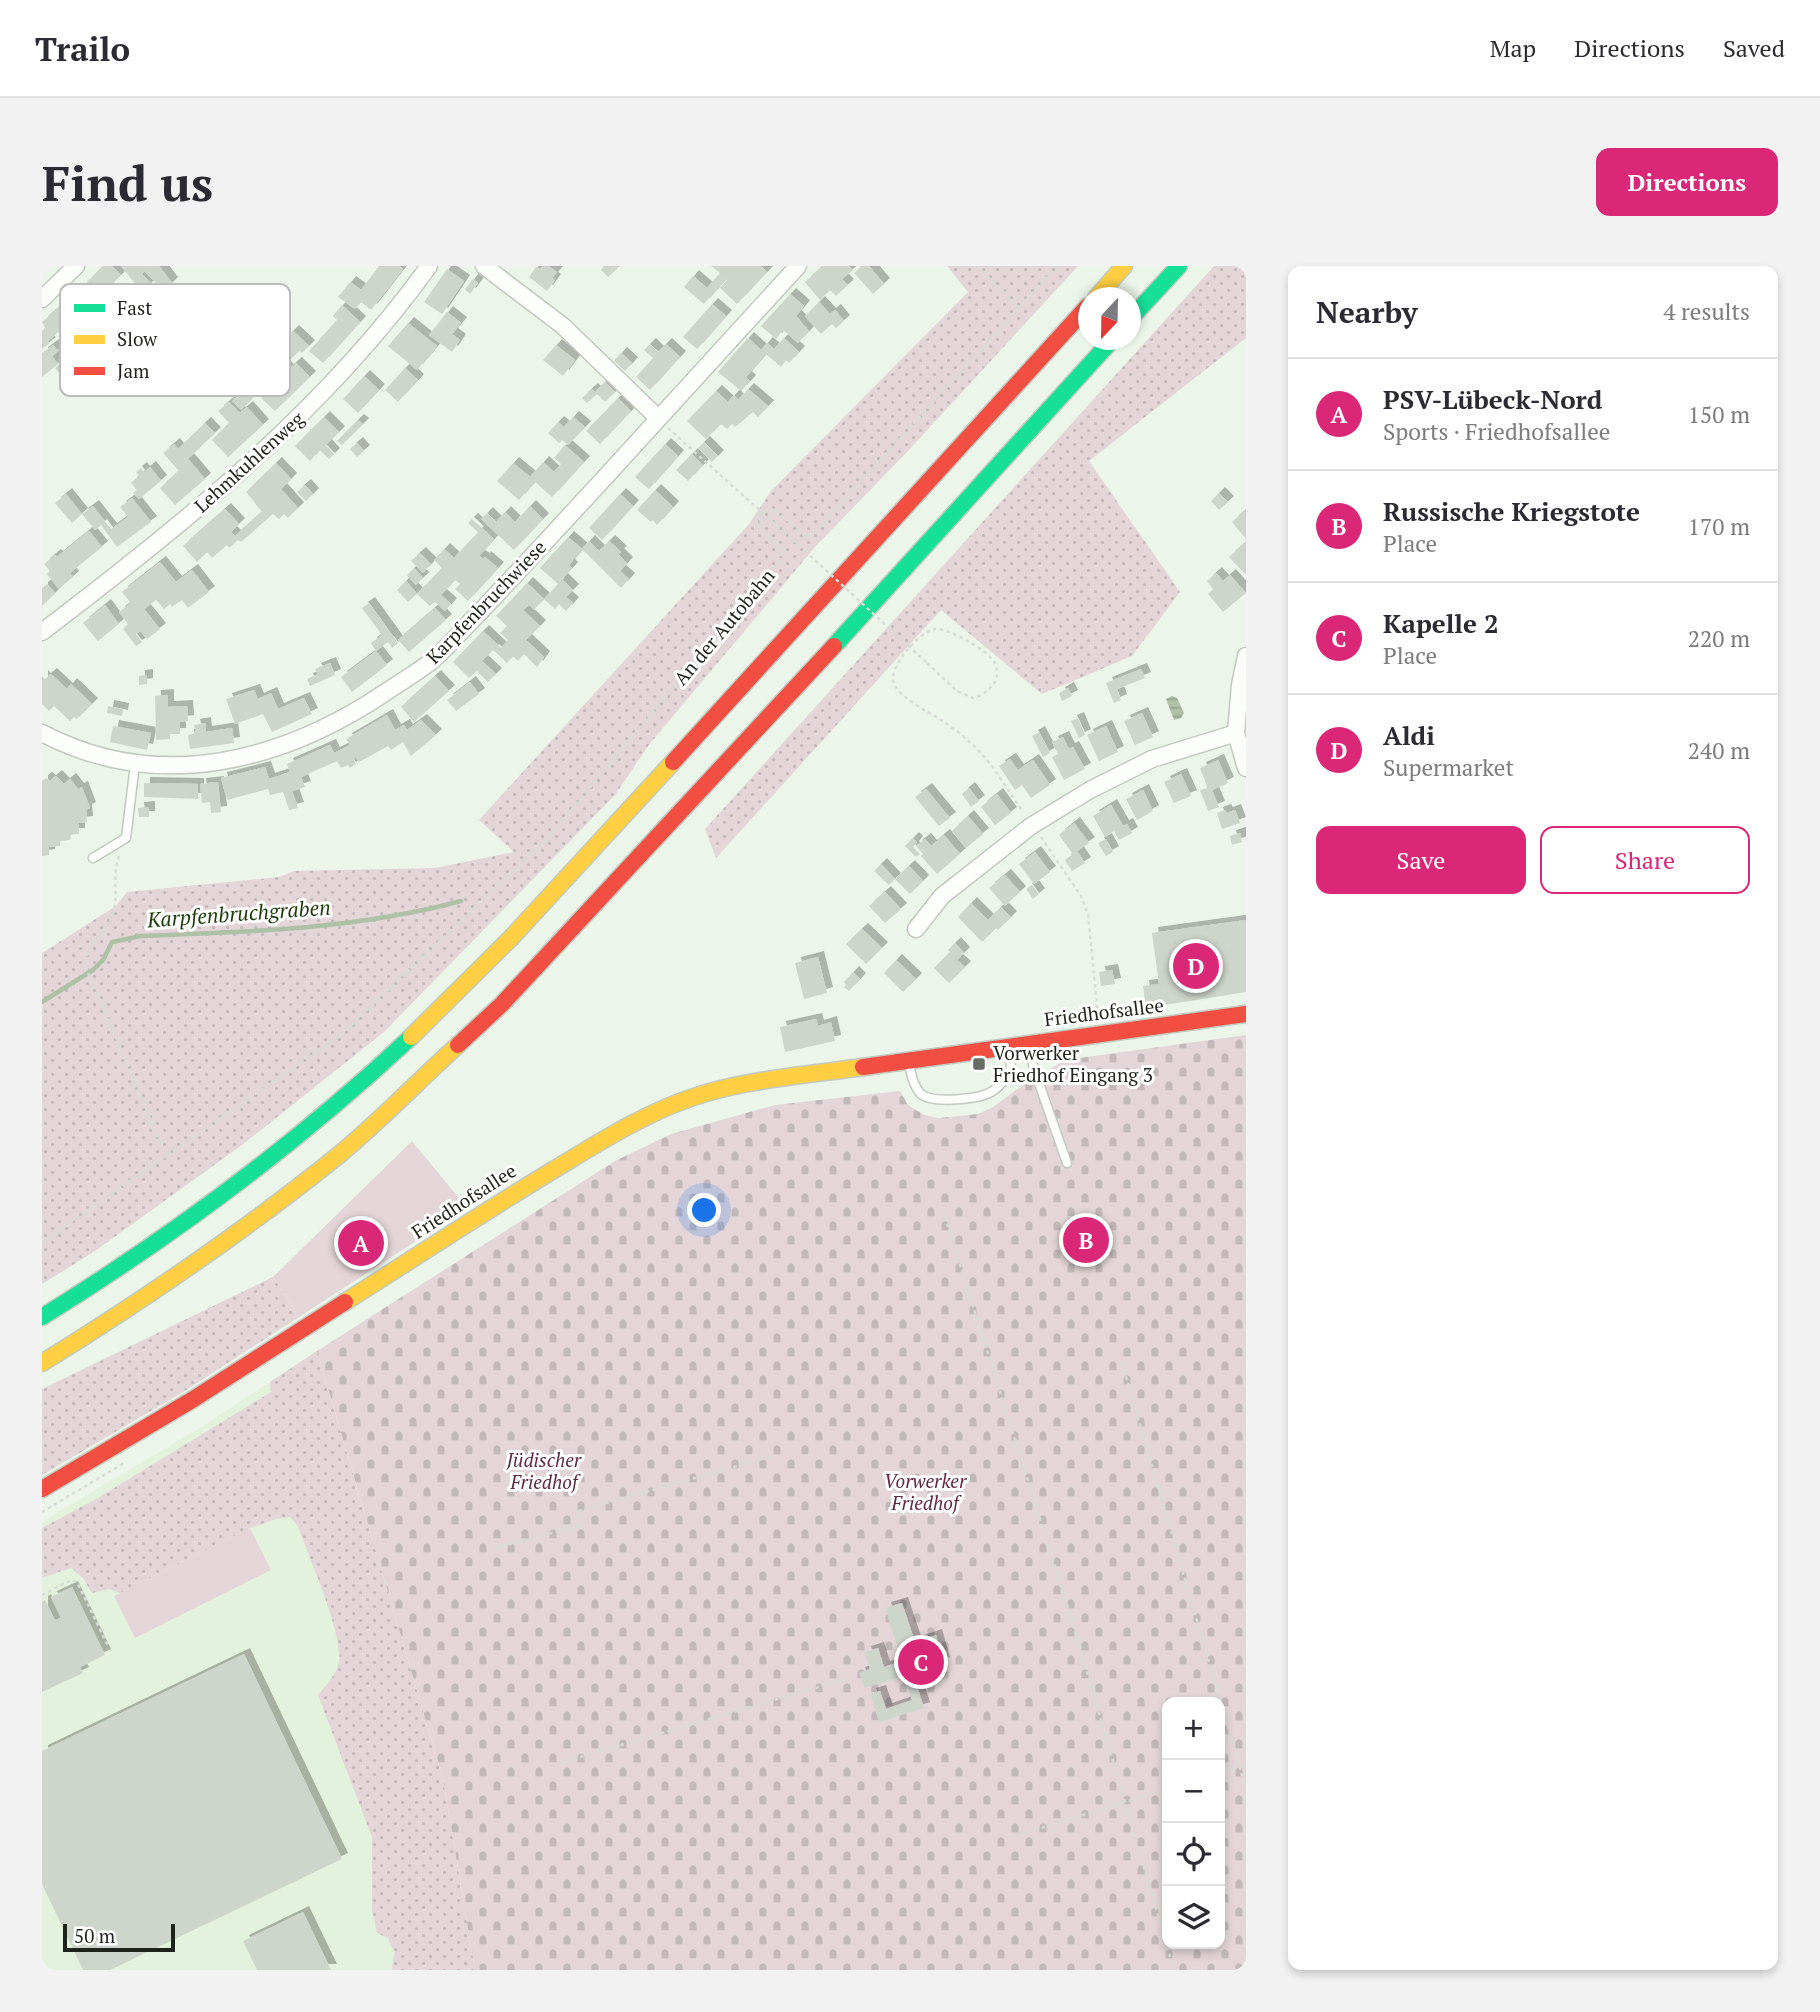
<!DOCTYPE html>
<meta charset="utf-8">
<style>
body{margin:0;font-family:"PT Serif",serif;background:#f2f2f3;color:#2b2b33}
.controls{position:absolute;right:21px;bottom:21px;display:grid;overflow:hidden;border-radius:14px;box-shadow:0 4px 10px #0003}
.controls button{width:63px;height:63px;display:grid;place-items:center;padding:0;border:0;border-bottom:2px solid #e1e1e2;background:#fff;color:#2b2b33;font:35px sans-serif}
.compass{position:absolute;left:1036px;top:21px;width:63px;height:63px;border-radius:50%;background:#fff;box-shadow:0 4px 10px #0003;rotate:202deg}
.scale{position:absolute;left:21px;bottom:18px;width:112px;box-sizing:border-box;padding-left:7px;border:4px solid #1e241c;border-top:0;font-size:19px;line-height:24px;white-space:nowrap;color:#1e241c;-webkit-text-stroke:5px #fff;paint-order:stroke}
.you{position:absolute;left:663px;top:945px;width:24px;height:24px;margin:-18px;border:5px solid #fff;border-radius:50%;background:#1a73e8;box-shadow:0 0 0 10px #1a73e833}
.badge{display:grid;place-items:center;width:46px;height:46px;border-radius:50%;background:#db2777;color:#fff;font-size:23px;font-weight:700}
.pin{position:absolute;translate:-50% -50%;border:4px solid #fff;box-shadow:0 2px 7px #0006}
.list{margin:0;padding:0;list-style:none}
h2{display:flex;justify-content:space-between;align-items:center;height:91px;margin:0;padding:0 28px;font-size:30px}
h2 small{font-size:23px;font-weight:400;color:#7c7c81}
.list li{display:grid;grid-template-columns:46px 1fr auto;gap:21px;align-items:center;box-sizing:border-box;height:112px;padding:0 28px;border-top:2px solid #e1e1e2}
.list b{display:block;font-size:26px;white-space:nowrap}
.list p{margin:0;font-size:23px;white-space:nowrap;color:#7c7c81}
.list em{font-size:23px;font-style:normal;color:#7c7c81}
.actions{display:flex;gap:14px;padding:21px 28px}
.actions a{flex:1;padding:16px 0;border:2px solid #db2777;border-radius:14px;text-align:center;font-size:24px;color:#db2777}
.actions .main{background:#db2777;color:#fff}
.icon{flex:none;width:38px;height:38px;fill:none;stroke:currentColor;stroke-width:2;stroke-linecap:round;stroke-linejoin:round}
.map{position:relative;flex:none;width:1204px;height:1704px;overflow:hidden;border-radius:14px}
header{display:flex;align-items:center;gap:42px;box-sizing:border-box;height:98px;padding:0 35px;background:#fff;border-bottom:2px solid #e1e1e2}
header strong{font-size:33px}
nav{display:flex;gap:38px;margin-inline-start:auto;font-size:24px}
.intro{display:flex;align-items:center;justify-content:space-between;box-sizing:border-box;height:168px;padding:0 42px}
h1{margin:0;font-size:49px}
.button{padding:18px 32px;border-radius:14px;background:#db2777;color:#fff;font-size:24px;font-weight:700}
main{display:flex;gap:42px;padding:0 42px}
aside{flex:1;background:#fff;border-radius:14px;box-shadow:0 4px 10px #0003}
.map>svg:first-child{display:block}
.built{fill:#e3f2dc}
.grass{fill:url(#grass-dots)}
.cemetery{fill:url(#cemetery-stones);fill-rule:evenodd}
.pitch{fill:#e4d6d8}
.water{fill:url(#water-rules)}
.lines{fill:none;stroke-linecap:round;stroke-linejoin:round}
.stream{stroke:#aec0a6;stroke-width:4.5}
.building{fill:#ced6cc;filter:url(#shadow)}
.lane-casing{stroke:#c2cac0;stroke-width:11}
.street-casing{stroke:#c2cac0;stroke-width:19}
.fast-casing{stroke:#c2cac0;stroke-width:19}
.slow-casing{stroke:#c2cac0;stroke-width:19}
.jam-casing{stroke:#c2cac0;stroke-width:19}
.path{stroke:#d8dcd7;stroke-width:2.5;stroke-dasharray:3.5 3.5;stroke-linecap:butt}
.lane{stroke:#fcfefc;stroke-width:8}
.street{stroke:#fcfefc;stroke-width:16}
.fast{stroke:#16e098;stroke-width:16}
.slow{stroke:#ffcf43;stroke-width:16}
.jam{stroke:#f24e42;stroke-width:16}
.path-bridge{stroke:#d8dcd7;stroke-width:2.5;stroke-dasharray:3.5 3.5;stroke-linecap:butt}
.poi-dot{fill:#666d64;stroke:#fff;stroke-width:2.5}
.labels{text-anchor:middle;stroke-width:6;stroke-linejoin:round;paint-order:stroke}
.street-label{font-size:19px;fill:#1e241c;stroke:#fff}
.poi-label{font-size:19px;fill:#1e241c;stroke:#fff;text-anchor:start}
.park-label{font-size:19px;font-style:italic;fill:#5f2a44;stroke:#fff}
.water-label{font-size:21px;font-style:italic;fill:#1d3c0b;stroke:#fff}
.key{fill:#fff;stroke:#bcbdbb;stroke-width:2}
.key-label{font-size:19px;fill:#1e241c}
</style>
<header>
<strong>Trailo</strong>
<nav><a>Map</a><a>Directions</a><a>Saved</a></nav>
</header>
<div class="intro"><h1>Find us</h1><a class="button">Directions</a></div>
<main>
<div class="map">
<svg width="1204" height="1704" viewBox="0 0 1204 1704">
<defs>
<pattern id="grass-dots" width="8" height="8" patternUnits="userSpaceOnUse" patternTransform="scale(1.75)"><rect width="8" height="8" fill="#e4d6d8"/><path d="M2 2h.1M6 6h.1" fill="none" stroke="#c3b8b9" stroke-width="1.8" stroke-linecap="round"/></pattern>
<pattern id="cemetery-stones" width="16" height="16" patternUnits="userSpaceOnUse" patternTransform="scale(1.75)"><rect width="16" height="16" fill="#e4d6d8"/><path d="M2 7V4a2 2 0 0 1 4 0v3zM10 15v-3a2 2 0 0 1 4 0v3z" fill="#c3b8b9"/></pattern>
<pattern id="water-rules" width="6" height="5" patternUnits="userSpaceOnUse" patternTransform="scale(1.75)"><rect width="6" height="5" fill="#aec0a6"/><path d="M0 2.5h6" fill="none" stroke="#95a58e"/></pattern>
<filter id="shadow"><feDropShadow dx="6" dy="-6" stdDeviation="0" flood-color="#0004"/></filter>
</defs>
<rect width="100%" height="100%" fill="#ecf5e9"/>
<path class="built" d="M275,1085L433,1704H0V1256L161,1160Z"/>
<path class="grass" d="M905,0H1036L865,186L773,281L606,480L573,529L342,766L200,879L53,985L0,1018V687L74,640L85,626L237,611L252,605L393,602L472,586L437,554L707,258L729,225L926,26Z
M1172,0H1204V72L1047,195L1138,326L1090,390L1000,428L899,344L674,592L663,563Z
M231,1011L257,1051L141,1126L0,1209V1123Z
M275,1085L401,1513L433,1704H350L352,1686L346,1672L335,1667L330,1644V1571L276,1429C284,1419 294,1409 297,1397C302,1369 266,1290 256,1260L248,1251L234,1253L208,1262L78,1327L67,1323L50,1327L41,1312L29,1302L0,1312V1262L54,1233L229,1126L228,1116Z"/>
<path class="cemetery" d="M1204,769V1704H433L401,1513L275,1085L573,895L629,868L733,839L858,825L866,839L882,849L897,852L936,848L951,841L974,824L1023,794ZM1125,1436H1178V1678H1125Z"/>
<path class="pitch" d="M370,875L425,942L257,1051L231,1011Z
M208,1262L229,1304L93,1372L72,1330Z"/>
<path class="water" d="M1130,430L1135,432L1142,447L1139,452L1132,454L1124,433Z"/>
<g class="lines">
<path class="stream" d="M0,736L51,704L61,694L70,676L99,670C206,666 315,663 419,635"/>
</g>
<path class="building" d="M61,0H70L79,9L58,30L45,16Z
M79,0H117L130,17L122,25L102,5L100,8L109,17L100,26Z
M337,0H357L361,3L329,44L319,36L313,43L296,31L308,16L319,24Z
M501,0H506L515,6L510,12L513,14L505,25L487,11L494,1L498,3Z
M562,0H578L566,11L559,4Z
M669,0H719L725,6L695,38L678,22L685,14L684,13L662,38L642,21L651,10L665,22L678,7Z
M781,0H807L811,4L800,13L806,19L794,30L788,24L778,34L763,16Z
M820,0H827L842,18L831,28L812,7Z
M405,3L422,15L400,48L382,36Z
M431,13L436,17L428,28L423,23Z
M748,28L762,40L754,50L767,65L756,77L741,64L734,73L719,60Z
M777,36L788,48L793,44L802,55L794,62L790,58L779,68L763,50Z
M670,38L684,50L655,83L641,71Z
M20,39L32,52L6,75L8,77L0,83V65L3,62L0,56Z
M300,39L318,56L281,97L267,85L295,54L291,50Z
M405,46L419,57L410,68L418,74L410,86L387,69Z
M366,57L395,80L375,104L346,80Z
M251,65L267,80L260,87L257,85L247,95L234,82Z
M706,72L719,84L725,77L732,83L742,72L757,86L747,97L744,94L739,101L724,88L704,111L708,115L699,125L676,106Z
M608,78L616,86L624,78L638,91L608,124L594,111L611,92L602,84Z
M11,79L16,85L10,90L16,98L0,111V87Z
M514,79L533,94L521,110L501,94Z
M579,87L590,97L583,105L572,95Z
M234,92L246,104L254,97L268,111L233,145L219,132L237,114L224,101Z
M23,94L37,111L27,119L13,102Z
M363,102L376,114L356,136L343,124Z
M203,106L220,123L199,144L190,135L201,124L193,117Z
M322,110L337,124L316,147L301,133Z
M563,116L573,126L563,136L555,128L545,137L540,132L550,123L553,126Z
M706,123L726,140L716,151L711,146L693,161L690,158L685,163L679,158L664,173L645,155L674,125L686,136L692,129L696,134Z
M576,132L589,145L558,178L544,165Z
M187,136L198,147L205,141L221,159L186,191L170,174L187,157L176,145Z
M282,151L297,166L284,179L292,188L287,193L278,184L268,195L253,180Z
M531,151L543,161L526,179L520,174L517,177L506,167L516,156L522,161Z
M316,154L321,158L300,179L295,175Z
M163,157L173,167L146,193L163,213L133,239L118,222L137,205L121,187L132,178L136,183Z
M662,176L676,190L670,196L656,182Z
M315,177L322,185L315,191L308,183Z
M623,178L636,190L607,223L593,211Z
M523,179L542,196L510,231L493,216L477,234L455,215L471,197L488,211L501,196L512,206L519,198L512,192Z
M650,188L661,199L646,215L634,204Z
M234,197L249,213L239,223L256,242L246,252L242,248L237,253L231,248L199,276L196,274L187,282L185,279L170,292L165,286L155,296L141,280L183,243L197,258L189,266L193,270L220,246L204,226Z
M108,201L119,215L97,233L91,227L95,224L89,217L97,210L94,206L99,202L102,206Z
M263,219L271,228L264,235L255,226Z
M613,224L631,241L615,259L611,254L609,256L595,244Z
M1177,227L1186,236L1177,244L1169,235Z
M24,228L40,248L30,257L13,237Z
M578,228L591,240L560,274L547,262Z
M90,232L109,256L75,281L59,259L53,264L40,248L51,240L69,263L86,251L78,241Z
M488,240L501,253L472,284L439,253L445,247L454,256L463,246L473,256Z
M1204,244V273L1190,256Z
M430,253L452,273L437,290L442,293L443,291L456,302L426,335L413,323L418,318L413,314L399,329L409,338L403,345L393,336L388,340L375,328L400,302L392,294L402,283L412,292L436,266L426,257Z
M47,265L60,281L28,307L31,311L17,323L5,308L8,305L2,298L13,289L15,291Z
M526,271L540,283L527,299L530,302L520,313L531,324L524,331L531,337L524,345L517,338L513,343L502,333L492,344L487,339L481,344L498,360L484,374L502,391L495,401L482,388L476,395L471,390L465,397L451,384L440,395L454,408L446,416L435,405L427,412L411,396L441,365L459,382L466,374L458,367L465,360L454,350L485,317L502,333L516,318L498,302Z
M547,275L557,285L567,275L579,286L576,288L585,297L578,305L587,313L579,322L540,283Z
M1204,276V309L1187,291Z
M378,287L389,298L381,307L369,295Z
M118,296L134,316L150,304L167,326L146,342L140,334L130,341L128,338L122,343L114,334L102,343L118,363L105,373L98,365L94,368L100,376L94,380L81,363L86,358L77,346L89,337L80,326Z
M372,302L381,312L374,319L365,309Z
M1174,307L1181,315L1188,309L1204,327L1181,346L1166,328L1171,323L1165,315Z
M364,315L375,328L366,336L355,324Z
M5,318L13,327L0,340V322Z
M327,337L356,377L350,382L346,376L334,385L345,399L310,426L299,411L334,385L329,377L340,369L320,342Z
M63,339L77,358L56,375L41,357Z
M393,342L404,354L367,386L356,374Z
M288,397L293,409L268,420L265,413L276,408L273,403Z
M1099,403L1103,412L1075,423L1079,434L1072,437L1064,417Z
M9,408L25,423L29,418L50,438L35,453L32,451L28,455L12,440L7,445L0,438V410L3,413Z
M105,409V418L97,419V410Z
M393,410L407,425L372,456L359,441Z
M428,416L437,428L414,445L405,434Z
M1026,422L1030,430L1020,435L1017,427Z
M212,424L216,433L229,427L236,443L262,432L270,448L230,466L221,448L193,458L184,433Z
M126,429V441L145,440L146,455L138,456V468H128V473L114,474L113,430Z
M66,440L81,443L80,450L65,447Z
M1100,447L1111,471L1093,479L1082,455Z
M345,449L353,464L362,459L365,464L379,454L394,469L369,490L361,476L349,484L346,480L317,496L314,491L311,493L314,498L308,502L306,499L299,502L295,495L259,511L263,521L250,525L256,542L247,544L241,526L228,529L226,523L185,534L179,512L223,501L227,513L248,506L245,498L288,479L292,487L308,479L304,473Z
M1036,452L1043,469L1037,472L1029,455Z
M163,457L164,466L190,462L192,477L148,483L146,469L154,467L152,459Z
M71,460L109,467L105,484L68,476Z
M1064,460L1076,486L1057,495L1045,469Z
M997,466L1008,487L1001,491L990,470Z
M1021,471L1027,483L1031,481L1043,503L1022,514L1010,491L1016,488L1010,476Z
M968,493L976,504L991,494L1008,519L989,532L980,519L973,524L957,500Z
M1176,494L1186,517L1170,524L1177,541L1166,545L1158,524L1166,522L1158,502Z
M1139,508L1149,530L1132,537L1122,516Z
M14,510L22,518L28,513L36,523L40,521L48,542L44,544L45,556L37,557V568H29L28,574L18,575V580L7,581V589L0,590V515L4,512L8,515Z
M176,516L179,546L169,547L168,536L160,537L158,518Z
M102,517L156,518V533L102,531Z
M927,522L937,535L929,541L920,528Z
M884,523L908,552L897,560L873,531Z
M1101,524L1111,545L1095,554L1084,533Z
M955,528L969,547L953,559L939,541Z
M1069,539L1081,560L1085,558L1090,567L1077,574L1072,565L1063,571L1051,550Z
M107,541V551H97L96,542Z
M1183,544L1185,547L1193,544L1198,557L1180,563L1175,547Z
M926,550L941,568L924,582L910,565Z
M1032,557L1047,577L1035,585L1043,597L1030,605L1023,594L1031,588L1017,569Z
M1198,567L1200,576L1190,579L1188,570Z
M902,569L918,588L895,608L879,590L881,588L874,580L883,573L889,580Z
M871,572L875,576L871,581L878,588L874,591L863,580Z
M1064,573L1071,586L1064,590L1056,577Z
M993,586L1008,606L992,618L977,598Z
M839,598L853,613L847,619L832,605Z
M867,600L881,615L868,628L853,613Z
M963,609L978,626L963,640L947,622Z
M990,619L997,628L991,633L984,623Z
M843,626L859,643L843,657L827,640Z
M929,637L946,654L959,641L969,651L956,664L954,662L940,676L916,651Z
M1204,654V726L1104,742L1101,720L1117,718L1110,667Z
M820,663L840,682L824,698L804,678Z
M913,677L922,687L915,694L923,701L907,717L892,702L908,686L906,684Z
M776,691L785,727L762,733L753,697Z
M854,694L874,713L861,726L842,707Z
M1070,704L1073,718L1059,720L1057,706Z
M811,706L818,713L807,725L802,721L804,719L802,716Z
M774,753L776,760L789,756L793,775L743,786L738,761Z
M30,1321L63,1389L38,1401L41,1407L0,1426V1336L3,1334L13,1354L19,1352L9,1331Z
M860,1337L873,1376L894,1369L902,1397L871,1407L882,1442L837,1456L828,1428L838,1425L844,1443L870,1434L862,1410L823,1422L817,1407L828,1403L823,1386L836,1382L842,1401L860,1395L843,1342Z
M202,1388L300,1593L68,1704H41L0,1618V1485Z
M261,1646L289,1704H215L201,1675Z"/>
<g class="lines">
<defs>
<path id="lane" d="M51,592L84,572L93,498
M987,780L992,803L1025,897
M867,797C869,807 871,820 879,828C890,838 937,833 949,826C958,821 963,813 969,806L968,783"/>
<path id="street" d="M442,0L521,60L616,152
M0,33L34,0
M0,366C142,258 282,146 387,0
M1204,390L1198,419L1194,467L1204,502
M0,467C116,528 240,496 344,426C360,415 378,405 392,393C408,379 422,362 437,347C477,305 516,262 556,219C622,146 689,73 756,0
M874,663L900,630L989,560L1048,524L1110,493L1194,467"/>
<path id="fast" d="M1088,53L1137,0
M792,380L1070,74
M0,1051C132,969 256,877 369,771"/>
<path id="slow" d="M1054,32L1082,0
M369,771L468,673L631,496
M303,1036C372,992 442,946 513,903C561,874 609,843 664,827C712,813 772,808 821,801
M0,1097C103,1033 203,965 298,888C339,854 376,815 416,779"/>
<path id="jam" d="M631,496L1046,40
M416,779L460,738L792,380
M821,801L1204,748
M0,1223L150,1134L303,1036"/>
</defs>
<use href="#lane" class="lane-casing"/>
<use href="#street" class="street-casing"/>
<use href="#fast" class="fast-casing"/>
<use href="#slow" class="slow-casing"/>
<use href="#jam" class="jam-casing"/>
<path class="path" d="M935,0L977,41
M626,162L763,285
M885,397L915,425L931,432C942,429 950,422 955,412C955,407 955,402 953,397C947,385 907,362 893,363C878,365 849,399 851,414C853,430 887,446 899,454C911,462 923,471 933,481C952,499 966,525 981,546
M999,571L1039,630L1046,648L1056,750
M77,590C70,608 76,626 72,644C65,674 29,682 51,717L124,890
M903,951L1029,1351L1132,1704
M0,976L301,767L506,572L738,294L739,285L719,264L718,246L733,243L764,271L771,268L1015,0
M1080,1097L1204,1523
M0,1246L84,1196
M453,1282L540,1259L536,1245L731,1190
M0,1329L29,1314L35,1316L66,1380
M518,1497L807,1412
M1178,1507L1204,1499
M973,1570L1125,1523"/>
<use href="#lane" class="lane"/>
<use href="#street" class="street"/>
<use href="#fast" class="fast"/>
<use href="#slow" class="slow"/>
<use href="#jam" class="jam"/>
<path class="path-bridge" d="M763,285L885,397"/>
</g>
<rect class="poi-dot" x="930" y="791" width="14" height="14" rx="3.5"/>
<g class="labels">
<g class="street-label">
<text transform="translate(207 196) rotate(-42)" y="7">Lehmkuhlenweg</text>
<text transform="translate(444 336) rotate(-46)" y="7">Karpfenbruchwiese</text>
<text transform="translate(682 361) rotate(-50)" y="7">An der Autobahn</text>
<text transform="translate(1062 746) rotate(-7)" y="7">Friedhofsallee</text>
<text transform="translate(422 935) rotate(-33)" y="7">Friedhofsallee</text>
</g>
<g class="poi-label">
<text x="951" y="794">Vorwerker<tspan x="951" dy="22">Friedhof Eingang 3</tspan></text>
</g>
<g class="park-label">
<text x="502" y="1201">Jüdischer<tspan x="502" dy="22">Friedhof</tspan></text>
<text x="883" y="1222">Vorwerker<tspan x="883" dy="22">Friedhof</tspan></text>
</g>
<g class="water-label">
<text transform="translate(197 648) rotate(-4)" y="7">Karpfenbruchgraben</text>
</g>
</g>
<rect x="18" y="18" width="230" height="112" rx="10" class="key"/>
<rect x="32" y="38" width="31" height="8" fill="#16e098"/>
<rect x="32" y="69" width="31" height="9" fill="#ffcf43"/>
<rect x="32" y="101" width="31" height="8" fill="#f24e42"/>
<g class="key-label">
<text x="75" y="49">Fast</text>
<text x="75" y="80">Slow</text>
<text x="75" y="112">Jam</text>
</g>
</svg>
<div class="controls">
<button>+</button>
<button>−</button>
<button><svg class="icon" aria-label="locate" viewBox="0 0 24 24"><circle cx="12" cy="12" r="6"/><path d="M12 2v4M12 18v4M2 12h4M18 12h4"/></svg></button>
<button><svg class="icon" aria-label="layers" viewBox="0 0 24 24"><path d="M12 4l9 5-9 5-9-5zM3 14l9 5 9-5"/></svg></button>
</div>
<svg class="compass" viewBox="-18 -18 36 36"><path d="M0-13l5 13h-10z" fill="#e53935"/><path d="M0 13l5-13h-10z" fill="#7c7c81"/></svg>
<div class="scale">50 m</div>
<div class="you"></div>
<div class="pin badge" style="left:319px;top:977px">A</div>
<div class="pin badge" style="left:1044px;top:974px">B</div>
<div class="pin badge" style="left:879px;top:1396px">C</div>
<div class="pin badge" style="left:1154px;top:700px">D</div>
</div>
<aside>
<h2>Nearby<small>4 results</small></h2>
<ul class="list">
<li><span class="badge">A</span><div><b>PSV-Lübeck-Nord</b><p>Sports · Friedhofsallee</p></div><em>150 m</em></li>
<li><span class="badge">B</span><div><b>Russische Kriegstote</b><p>Place</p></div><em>170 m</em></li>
<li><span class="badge">C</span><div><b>Kapelle 2</b><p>Place</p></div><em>220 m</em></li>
<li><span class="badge">D</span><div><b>Aldi</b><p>Supermarket</p></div><em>240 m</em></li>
</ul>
<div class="actions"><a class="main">Save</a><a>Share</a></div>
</aside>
</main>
